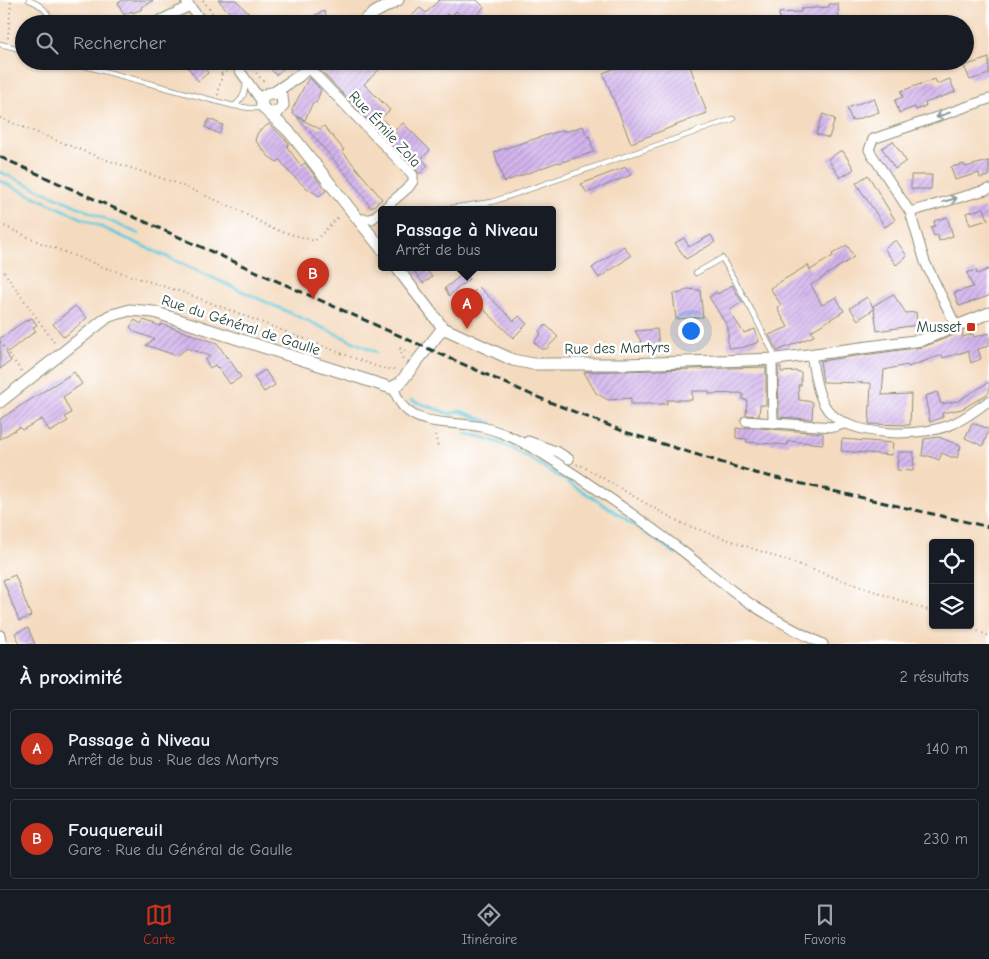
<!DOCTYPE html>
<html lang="fr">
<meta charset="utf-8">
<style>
body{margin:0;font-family:"Comic Neue",sans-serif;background:#242831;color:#f1f3f6}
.controls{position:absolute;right:15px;bottom:15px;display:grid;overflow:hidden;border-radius:5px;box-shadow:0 1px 4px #0004}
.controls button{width:45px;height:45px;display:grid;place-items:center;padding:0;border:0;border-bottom:1px solid #363941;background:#171b24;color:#f1f3f6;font:25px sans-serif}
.you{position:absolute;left:690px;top:330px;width:18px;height:18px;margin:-12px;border:4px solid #fff;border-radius:50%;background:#1a73e8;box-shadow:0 0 0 8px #1a73e833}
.badge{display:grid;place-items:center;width:32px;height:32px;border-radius:50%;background:#c8321e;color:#fff;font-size:16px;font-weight:700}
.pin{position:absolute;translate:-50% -41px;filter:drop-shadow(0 1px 2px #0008)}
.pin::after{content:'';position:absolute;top:26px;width:18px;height:15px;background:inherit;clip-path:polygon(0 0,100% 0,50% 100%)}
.popup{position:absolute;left:378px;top:206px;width:178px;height:65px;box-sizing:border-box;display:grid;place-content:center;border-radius:5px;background:#171b24;filter:drop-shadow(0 1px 4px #0005);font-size:16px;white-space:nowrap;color:#9ea1a6}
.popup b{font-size:19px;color:#f1f3f6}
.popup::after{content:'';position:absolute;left:50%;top:100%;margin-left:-10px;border:10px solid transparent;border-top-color:#171b24}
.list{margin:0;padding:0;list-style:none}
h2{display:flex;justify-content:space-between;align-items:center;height:65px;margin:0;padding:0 20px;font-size:21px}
h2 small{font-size:16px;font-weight:400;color:#9ea1a6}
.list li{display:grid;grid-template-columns:32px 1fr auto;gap:15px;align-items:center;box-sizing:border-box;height:80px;margin:0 10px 10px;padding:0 10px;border:1px solid #363941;border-radius:5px}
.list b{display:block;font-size:19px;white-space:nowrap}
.list p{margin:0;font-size:16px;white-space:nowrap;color:#9ea1a6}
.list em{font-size:16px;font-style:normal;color:#9ea1a6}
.icon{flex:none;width:28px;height:28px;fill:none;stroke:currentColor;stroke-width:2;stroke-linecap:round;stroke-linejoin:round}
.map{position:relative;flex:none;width:989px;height:644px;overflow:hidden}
.search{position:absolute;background:#171b24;box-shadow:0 1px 4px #0004;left:15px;right:15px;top:15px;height:55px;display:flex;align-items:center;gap:12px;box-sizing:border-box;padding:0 18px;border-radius:28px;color:#9ea1a6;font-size:19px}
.sheet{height:245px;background:#171b24}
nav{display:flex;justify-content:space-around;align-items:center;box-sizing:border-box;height:70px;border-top:1px solid #363941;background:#171b24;font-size:14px;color:#9ea1a6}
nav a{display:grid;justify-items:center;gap:2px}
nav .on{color:#c8321e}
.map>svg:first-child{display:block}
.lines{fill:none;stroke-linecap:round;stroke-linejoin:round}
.stream{stroke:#5fc8db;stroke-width:3}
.building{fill:url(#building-hatch)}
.service-casing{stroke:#8a8c79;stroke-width:6}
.minor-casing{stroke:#8a8c79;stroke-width:11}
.tertiary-casing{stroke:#8a8c79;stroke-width:13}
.path{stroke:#8a8c79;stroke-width:2;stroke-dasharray:1 4;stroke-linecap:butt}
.service{stroke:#fff;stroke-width:4.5}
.minor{stroke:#fff;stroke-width:9}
.tertiary{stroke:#fff;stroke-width:11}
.rail{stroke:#1f3d34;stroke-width:3;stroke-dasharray:8 4;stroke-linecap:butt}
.oneway{stroke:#8f9e9a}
.poi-dot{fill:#c8321e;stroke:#fff;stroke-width:2}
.labels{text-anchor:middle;stroke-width:5;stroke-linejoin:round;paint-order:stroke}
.street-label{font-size:15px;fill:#1f3d34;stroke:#fff}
.poi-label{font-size:15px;fill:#1f3d34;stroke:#fff;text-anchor:end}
</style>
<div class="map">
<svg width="989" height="644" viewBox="0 0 989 644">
<defs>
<pattern id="building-hatch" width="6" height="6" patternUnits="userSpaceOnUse" patternTransform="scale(1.25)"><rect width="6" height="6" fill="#d4b5ee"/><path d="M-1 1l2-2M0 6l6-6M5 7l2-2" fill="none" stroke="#ab94c2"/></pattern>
</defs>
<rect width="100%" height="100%" fill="#fff"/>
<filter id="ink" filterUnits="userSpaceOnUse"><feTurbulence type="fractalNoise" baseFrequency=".02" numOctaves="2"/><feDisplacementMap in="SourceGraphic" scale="10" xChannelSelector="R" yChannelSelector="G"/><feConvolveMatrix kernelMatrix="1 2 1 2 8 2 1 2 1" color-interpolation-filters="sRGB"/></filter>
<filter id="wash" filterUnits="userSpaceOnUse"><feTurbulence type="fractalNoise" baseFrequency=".0096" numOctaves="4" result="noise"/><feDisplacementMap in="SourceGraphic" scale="20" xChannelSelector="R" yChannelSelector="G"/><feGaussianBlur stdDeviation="1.12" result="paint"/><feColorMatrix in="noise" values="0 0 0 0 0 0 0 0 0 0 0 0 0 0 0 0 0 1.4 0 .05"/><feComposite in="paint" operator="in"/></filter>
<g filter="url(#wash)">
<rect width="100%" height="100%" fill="#f4dabe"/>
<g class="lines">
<path class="stream" d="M0,172L139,234
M0,181L376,352
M411,400L450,414L460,411L492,423
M466,434C503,439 533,460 563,479C602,503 639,527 676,554"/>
</g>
<g id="blocks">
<path class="building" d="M123,0H154L141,7L142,9L133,13L132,11L124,15L118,3Z
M218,0H236L259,24H240Z
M439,0H477L484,7L469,24L456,11L451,17L447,14L437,24H403L420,8L426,13Z
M829,4H838L839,24H830V20L811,22V24H780L779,13L801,12V9L829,7Z
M324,11L330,24H297Z
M989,58V74L970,80L964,66Z
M196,61H200L208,73L198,81L188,67Z
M264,61H292L276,75Z
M327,61H376L382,67L364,84L390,110L381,118L394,131L403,123L430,150L421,159L428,165L420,174L318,68Z
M633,61H688L707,113L631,143L603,73Z
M309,77L321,90L316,103L313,102L305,120L293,114L292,110Z
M935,79L937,84L950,79L955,92L925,103L926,106L916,110L915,107L899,113L895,100L903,97L901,91Z
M874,98L879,112L852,121L847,108Z
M823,114L835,119L829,138L816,134Z
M297,117L320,129L324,126L344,150L342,151L382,199L371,208L356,186Z
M209,119L223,125L219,134L205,127Z
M269,124L289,143L287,147L301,166L305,163L326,191L319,196L304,186L287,170L280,160L277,162L269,157L255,140L258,132Z
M583,126L587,137L589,136L594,152L559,163L558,162L504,182L494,152L550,134L564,130L565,132Z
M893,141L906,161L895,169L882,148Z
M840,151H843L854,169L840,178L828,159Z
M989,161V176L980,178L979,173L955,180L951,167L964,164L965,167Z
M626,167L631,175L587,193L581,184Z
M868,175L895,220L885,227L856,183Z
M911,175H932L931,189H911Z
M984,208L988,220L970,225L966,213Z
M947,217L953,236L939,241L938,235L934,236L931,227L935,226L934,221Z
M711,235L715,242L686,259L675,243L684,238L689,247Z
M896,240L907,256L896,265L884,248Z
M847,245L854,257L811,285L822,305L836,297L844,311L811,331L814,336L777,351L769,335L788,327L778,310L779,309L778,307L781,305L770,288L808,265L810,270L833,256L832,254Z
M624,246L631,256L599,278L592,268Z
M412,268H425L432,277L423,283Z
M989,269V296L959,306L954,293L973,287L967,273L976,270L977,274Z
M464,273L469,279L449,296L445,288Z
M732,285L742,302L729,311L744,333L755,329L759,342L741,348H728V327L709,297L716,292L718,294Z
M479,287L514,321L519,316L527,324L513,338L470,296Z
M687,289L700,290L703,317L676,319L673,294L681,293Z
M893,294L906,313L916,312L917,325L877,331L874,309L858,320L850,308L867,297L874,309L873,306Z
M75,306L87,318L64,337L53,324Z
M32,318L37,325L33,327L36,331L6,353L11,361L0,369V338L28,319V320Z
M135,320L141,324L144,320L160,326L161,324L217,343L227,358L228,357L241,377L230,384L218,367L217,368L215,365L210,368L205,360L210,356L187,348L177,356L146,345L154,339L135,332L130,327Z
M546,325L558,337L546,349H541L534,342L541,334L539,331Z
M657,329L659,344L642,345L641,341L635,331Z
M962,332L963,337L973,334L974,337L989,333V346L978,349L981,359L971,363L968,351L943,358L942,355L908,367L907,365L884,370L882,395L911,394L910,425L869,424L871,383L823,382L820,361L923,347Z
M766,367V405H760L759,416L746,415L747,400H743V394L740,393L709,394V391H692V400H667V404H631V398L608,400L596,393L584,372Z
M778,367H781V372L798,371V372H801V385H798L799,400L813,402L812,419L779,417Z
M265,370L275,385L264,392L254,377Z
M74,372L82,384L63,397L71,413L65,417L68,421L50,432L42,419L22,430L20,427L0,439V419Z
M989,382V393L962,409L942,413L943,417L930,422L925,396L937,392L941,404L958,401Z
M972,423L989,429L983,446L965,438Z
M745,427L823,433V444L788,441V445L746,442L747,439L736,438V428L745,429Z
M939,437L961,446L957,458L954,456L953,458L942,453L939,460L929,456H922L924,439Z
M842,439L893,443L891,455L841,451Z
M898,452H914L913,471L897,470Z
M15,575L31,616L19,621L3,580Z
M28,628L35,644H20L15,633Z"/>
</g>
</g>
<g filter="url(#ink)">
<use href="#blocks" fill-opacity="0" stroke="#8a8c79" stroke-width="1"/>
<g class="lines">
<defs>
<path id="service" d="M29,0C40,4 49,12 52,24
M0,44L24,50
M66,61L234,106L250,108H262
M234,106C243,99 245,93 246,82
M437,210L492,202L733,119
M696,273L722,258L752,311L776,358"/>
<path id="minor" d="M185,0L204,24
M152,24L190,6
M233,61L262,102
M308,67L413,175V181L409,187L372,219H358
M910,212L989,189
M956,326L925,262L910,212L869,150L873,139L989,99
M811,354C814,372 817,395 827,409C849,438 919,437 950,425C964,420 977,409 989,401
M772,359L773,423
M394,387C404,431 448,419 482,427C504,432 522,442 541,453C590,483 636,516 681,550C706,569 730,591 757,608C778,621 801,634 823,644
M746,421L834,427L844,424
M528,441L558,452L569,459
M0,635L2,644"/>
<path id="tertiary" d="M360,24L374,13L398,0
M275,92L299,76L315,61
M271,113L278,112L283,105L282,97C275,90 259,92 262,105C263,110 287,128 292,135C322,173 351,211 382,249
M397,268L443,328L513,360L533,364H625L777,359L922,340L989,313
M0,402L109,316L130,310L154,312L391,388L400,383L443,328"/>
</defs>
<use href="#service" class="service-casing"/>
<use href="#minor" class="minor-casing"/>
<use href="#tertiary" class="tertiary-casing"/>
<path class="path" d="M166,0L169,4
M203,0L220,24
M8,38L11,0
M212,61L222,74
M247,61L265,84
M218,95L222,74L228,71
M0,118L101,158L176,183L232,207L273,229L315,241L340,215
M0,224L41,243L106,268L185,293L375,366L387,369H396
M4,272L56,345
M0,342L22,372
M400,348L403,360
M400,348L409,353
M434,430L438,447
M577,465L578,464C615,484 649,507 686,525L933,612
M964,625L989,636"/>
<use href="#service" class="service"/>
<use href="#minor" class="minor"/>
<use href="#tertiary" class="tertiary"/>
<path class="rail" d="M0,157L532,395L628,433L755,473L989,527"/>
</g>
<defs><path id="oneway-shaft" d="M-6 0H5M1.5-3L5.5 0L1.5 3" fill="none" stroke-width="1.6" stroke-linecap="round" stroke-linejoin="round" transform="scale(1.25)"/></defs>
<g class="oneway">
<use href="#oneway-shaft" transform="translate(943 115) rotate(161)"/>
<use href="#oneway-shaft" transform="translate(950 200) rotate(-16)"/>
</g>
</g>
<rect class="poi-dot" x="966" y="322" width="10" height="10" rx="2.5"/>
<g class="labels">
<g class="street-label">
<text transform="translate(385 129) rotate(47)" y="5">Rue Émile Zola</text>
<text transform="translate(241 325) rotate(18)" y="5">Rue du Général de Gaulle</text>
<text transform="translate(617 348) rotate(-1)" y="5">Rue des Martyrs</text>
</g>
<g class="poi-label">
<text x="961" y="332">Musset</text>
</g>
</g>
</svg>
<div class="controls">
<button><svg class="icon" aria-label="locate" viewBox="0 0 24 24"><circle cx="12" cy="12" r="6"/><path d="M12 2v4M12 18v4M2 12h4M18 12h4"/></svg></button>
<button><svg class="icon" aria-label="layers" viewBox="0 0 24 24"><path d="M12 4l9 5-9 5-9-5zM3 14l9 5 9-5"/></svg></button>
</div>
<div class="you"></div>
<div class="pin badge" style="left:467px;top:329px">A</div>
<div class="popup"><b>Passage à Niveau</b>Arrêt de bus</div>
<div class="pin badge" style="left:313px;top:299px">B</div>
<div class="search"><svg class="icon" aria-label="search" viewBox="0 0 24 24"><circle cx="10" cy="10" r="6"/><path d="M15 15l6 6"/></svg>Rechercher</div>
</div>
<section class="sheet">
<h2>À proximité<small>2 résultats</small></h2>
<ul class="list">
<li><span class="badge">A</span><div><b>Passage à Niveau</b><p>Arrêt de bus · Rue des Martyrs</p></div><em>140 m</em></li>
<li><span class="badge">B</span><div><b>Fouquereuil</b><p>Gare · Rue du Général de Gaulle</p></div><em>230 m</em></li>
</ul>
</section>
<nav>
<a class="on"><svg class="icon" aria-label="map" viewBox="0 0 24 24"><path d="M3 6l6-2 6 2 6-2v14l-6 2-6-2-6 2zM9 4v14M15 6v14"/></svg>Carte</a>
<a><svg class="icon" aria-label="directions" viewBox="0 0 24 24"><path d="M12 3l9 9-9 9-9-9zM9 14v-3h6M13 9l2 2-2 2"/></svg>Itinéraire</a>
<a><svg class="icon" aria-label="saved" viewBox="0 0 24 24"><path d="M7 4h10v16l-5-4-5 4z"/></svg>Favoris</a>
</nav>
